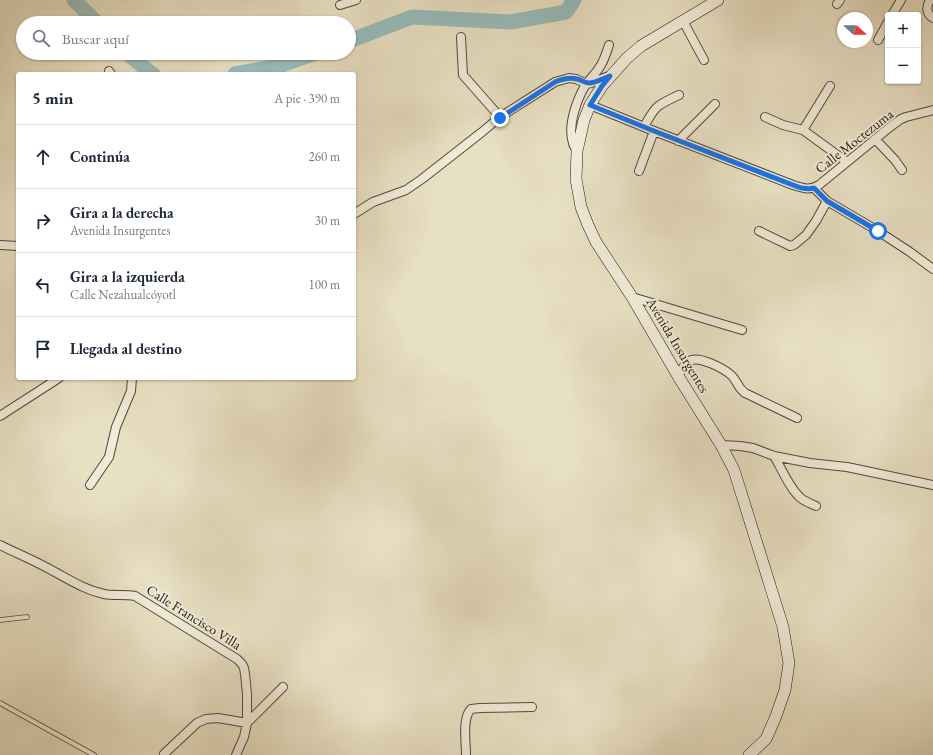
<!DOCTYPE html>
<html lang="es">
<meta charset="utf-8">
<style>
body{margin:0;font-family:"EB Garamond",serif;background:#f2f2f3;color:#1f2937}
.controls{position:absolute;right:12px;top:12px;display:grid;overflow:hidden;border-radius:4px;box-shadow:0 1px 3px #0004}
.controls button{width:36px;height:36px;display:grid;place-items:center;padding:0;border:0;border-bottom:1px solid #e0e1e3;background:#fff;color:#1f2937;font:20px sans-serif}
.compass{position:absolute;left:837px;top:12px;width:36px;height:36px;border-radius:50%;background:#fff;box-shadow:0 1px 3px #0004;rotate:112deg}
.stop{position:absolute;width:12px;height:12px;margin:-9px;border:3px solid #1a73e8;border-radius:50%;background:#fff}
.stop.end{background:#1a73e8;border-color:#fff;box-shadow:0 1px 4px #0008}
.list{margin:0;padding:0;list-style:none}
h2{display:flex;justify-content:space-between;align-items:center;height:52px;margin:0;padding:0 16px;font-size:17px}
h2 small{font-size:13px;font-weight:400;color:#747a83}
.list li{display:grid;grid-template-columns:26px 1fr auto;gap:12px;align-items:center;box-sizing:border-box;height:64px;padding:0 16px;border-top:1px solid #e0e1e3}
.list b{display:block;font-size:15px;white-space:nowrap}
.list p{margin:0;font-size:13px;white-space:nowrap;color:#747a83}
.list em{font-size:13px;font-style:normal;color:#747a83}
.icon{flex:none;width:22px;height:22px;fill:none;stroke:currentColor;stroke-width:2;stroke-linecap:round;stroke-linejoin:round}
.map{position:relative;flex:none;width:933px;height:755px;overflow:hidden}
.search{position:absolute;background:#fff;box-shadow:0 1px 3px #0004;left:16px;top:16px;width:340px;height:44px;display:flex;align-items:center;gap:10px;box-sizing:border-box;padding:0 14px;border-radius:22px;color:#747a83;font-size:15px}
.panel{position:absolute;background:#fff;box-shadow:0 1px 3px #0004;left:16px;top:72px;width:340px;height:308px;border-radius:4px}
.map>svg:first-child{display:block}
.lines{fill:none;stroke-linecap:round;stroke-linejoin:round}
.river{stroke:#98bbba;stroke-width:15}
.lane-casing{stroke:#534739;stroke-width:5.5}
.street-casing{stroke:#534739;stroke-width:10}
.secondary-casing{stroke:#21140b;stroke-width:12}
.lane{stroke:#f0ebd8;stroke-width:4}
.street{stroke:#f0ebd8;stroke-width:8}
.secondary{stroke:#f0ebd8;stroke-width:11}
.route{stroke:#1a73e8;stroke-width:5}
.labels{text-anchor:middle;stroke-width:4;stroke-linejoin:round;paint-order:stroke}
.street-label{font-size:14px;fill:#21140b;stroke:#f0ebd8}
</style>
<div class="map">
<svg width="933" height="755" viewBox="0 0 933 755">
<rect width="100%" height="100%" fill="#e8e0c3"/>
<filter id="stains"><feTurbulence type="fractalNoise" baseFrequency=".005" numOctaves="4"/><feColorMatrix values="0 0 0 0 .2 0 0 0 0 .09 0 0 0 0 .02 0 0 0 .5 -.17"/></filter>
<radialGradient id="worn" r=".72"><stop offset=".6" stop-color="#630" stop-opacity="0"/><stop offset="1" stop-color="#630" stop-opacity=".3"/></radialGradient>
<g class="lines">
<path class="river" d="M74,0L97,23
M349,41L412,17L511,22L566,12L574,0
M127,53L152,74H153
M235,74L279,66L316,53"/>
<defs>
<path id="lane" d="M0,620L27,617
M0,703L94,755"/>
<path id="street" d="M930,0C926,7 926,13 933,18
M837,4L840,0
M340,5L356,0
M892,15L901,0
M683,21L704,60
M461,37L463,75L500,117
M878,40L888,22
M109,71L111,74
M590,105L654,131L793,185C802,188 810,191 819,185L890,127L901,119L906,117L933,110
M765,117L783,125L803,130L847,162
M644,127C655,106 657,105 679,95
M803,130L830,86
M875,139L895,160L902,170
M678,141L715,104
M577,151C576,148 573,146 573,143C567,126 577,99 586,84C591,78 597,72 601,65C605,58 607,51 609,45
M639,171L654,131
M814,188L827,201L878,231L910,252L933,269
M354,214L373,202L406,190L422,179L482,132L500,117L555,82L569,78L576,79L587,84L591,83L609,76
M759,231L788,245L790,246L794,245L806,235L816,221L827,201
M0,245L18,246
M632,297L742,330
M678,376C681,371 684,364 689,361C699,355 725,369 732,376C738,382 737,387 745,393L797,418
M0,416L59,378
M721,445L740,446L753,448L774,456L810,463L847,467L933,485
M774,456C782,469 790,490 802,499C806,502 812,504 816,506
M90,485L109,457L116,427L131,391L132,378
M0,545C18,554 36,561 53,571C70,580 85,590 104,594C114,596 124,594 135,596L237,659L242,664L244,668L245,674L247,694V723L244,737L236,755
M164,754L197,723L206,719L218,718L247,723L283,687
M466,755C466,742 462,718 471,709L480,708L532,707"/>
<path id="secondary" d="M718,0L641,46L627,58L602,86L590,105L584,120L577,151L576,179L581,207L588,225L596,242L632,297L678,376L721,445L734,470L783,627L789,663L785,690L776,716L766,739L749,755"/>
</defs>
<use href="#lane" class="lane-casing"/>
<use href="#street" class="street-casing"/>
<use href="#secondary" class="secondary-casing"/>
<use href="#lane" class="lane"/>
<use href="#street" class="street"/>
<use href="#secondary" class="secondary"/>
</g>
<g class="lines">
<path class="route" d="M500,118L555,82C562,79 569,77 577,79C581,80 585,83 589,83C596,83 604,78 610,76L602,86L590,105L654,131L793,185C800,188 807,190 814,188L827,201L878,231"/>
</g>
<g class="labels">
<g class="street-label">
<text transform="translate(854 141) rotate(-38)" y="5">Calle Moctezuma</text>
<text transform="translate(678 345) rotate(59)" y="5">Avenida Insurgentes</text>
<text transform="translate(194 617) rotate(32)" y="5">Calle Francisco Villa</text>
</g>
</g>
<rect width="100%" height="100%" filter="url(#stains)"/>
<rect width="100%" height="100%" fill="url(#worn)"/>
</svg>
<div class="controls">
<button>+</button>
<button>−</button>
</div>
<svg class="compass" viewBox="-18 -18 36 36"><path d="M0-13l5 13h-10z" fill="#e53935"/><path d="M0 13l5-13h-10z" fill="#747a83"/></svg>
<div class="stop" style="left:878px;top:231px"></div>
<div class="stop end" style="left:500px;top:118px"></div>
<div class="search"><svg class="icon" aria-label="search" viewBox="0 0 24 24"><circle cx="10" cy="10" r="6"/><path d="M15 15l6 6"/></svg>Buscar aquí</div>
<section class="panel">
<h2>5 min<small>A pie · 390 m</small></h2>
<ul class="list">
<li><svg class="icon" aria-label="ahead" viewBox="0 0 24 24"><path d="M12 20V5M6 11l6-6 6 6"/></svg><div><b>Continúa</b></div><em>260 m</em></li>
<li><svg class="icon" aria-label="right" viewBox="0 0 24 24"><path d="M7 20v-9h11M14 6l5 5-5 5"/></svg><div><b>Gira a la derecha</b><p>Avenida Insurgentes</p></div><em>30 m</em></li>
<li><svg class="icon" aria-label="left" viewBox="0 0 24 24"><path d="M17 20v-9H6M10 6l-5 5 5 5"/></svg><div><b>Gira a la izquierda</b><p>Calle Nezahualcóyotl</p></div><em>100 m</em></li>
<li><svg class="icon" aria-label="arrive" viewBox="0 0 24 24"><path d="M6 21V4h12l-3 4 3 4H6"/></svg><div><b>Llegada al destino</b></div></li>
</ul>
</section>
</div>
